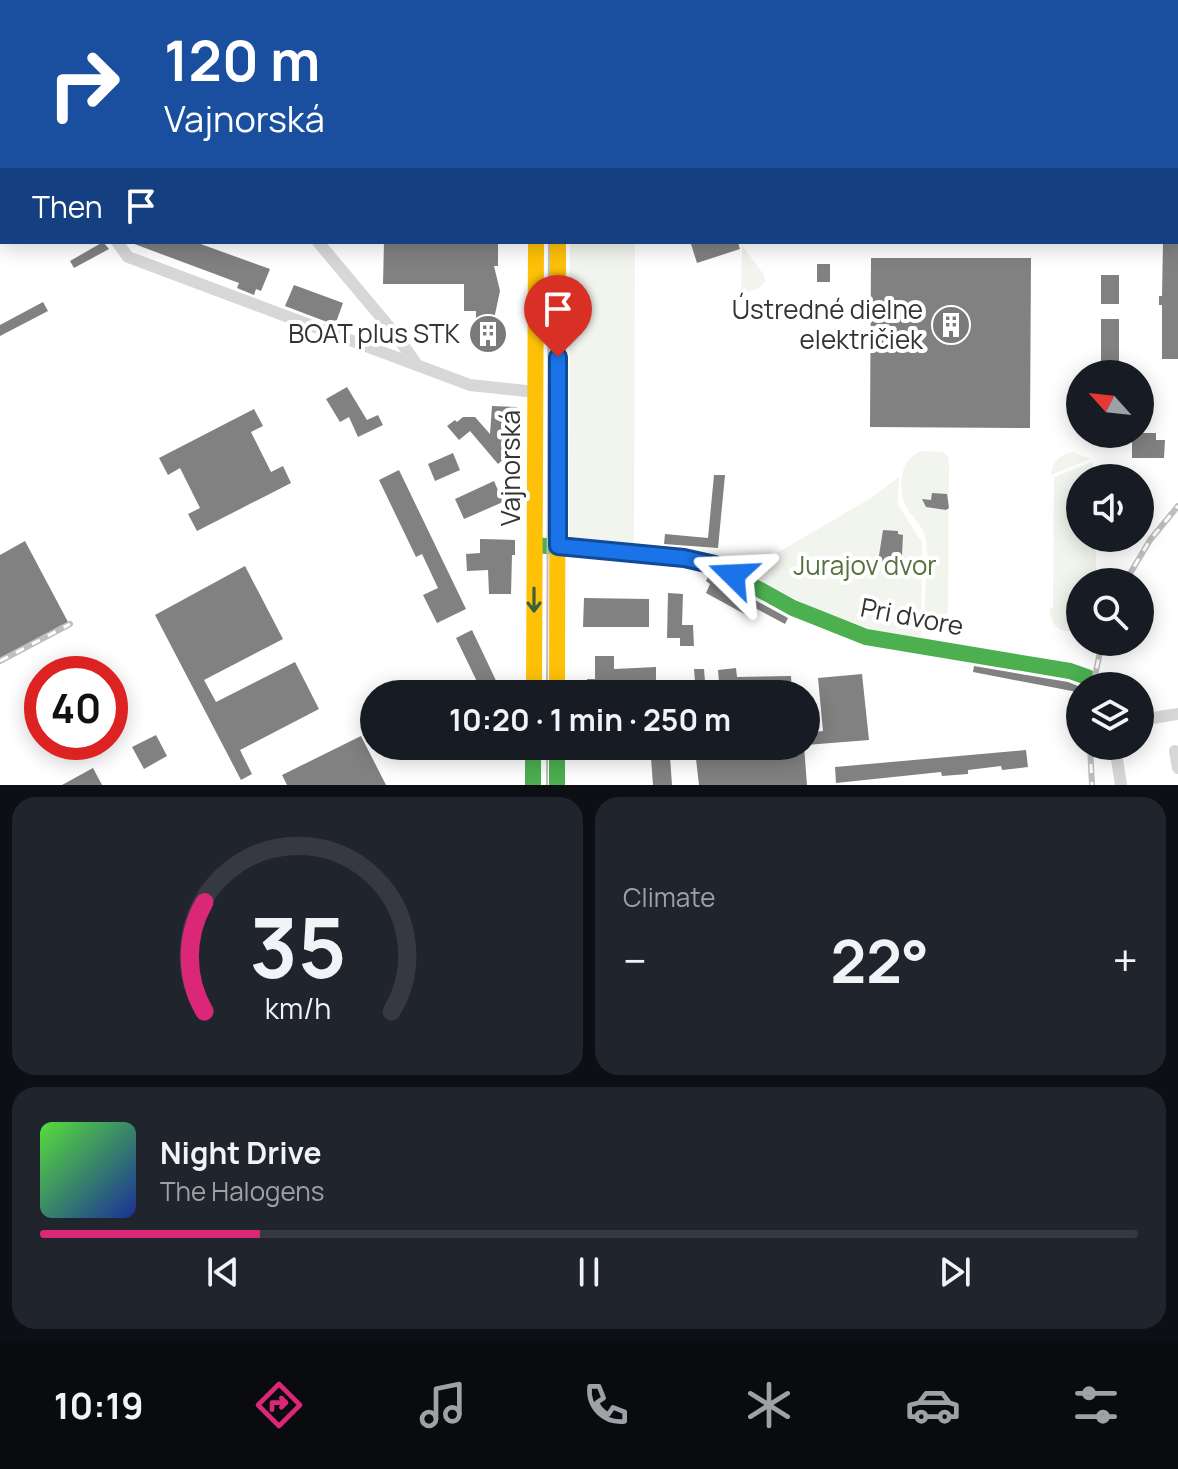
<!DOCTYPE html>
<meta charset="utf-8">
<style>
:root{--surface:#171b24;--page:#20242c;--text:#f1f3f6;--muted:#9ea1a6;--line:#363941;--accent:#db2777}
body{margin:0;font-family:Manrope,sans-serif;background:var(--page);color:var(--text);height:100vh;display:flex;flex-direction:column;font-size:30px;white-space:nowrap}
*{box-sizing:border-box;margin:0}
p{font-size:26px;color:var(--muted)}
.icon{flex:none;width:44px;height:44px;fill:none;stroke:currentColor;stroke-width:2;stroke-linecap:round;stroke-linejoin:round}
.map{position:relative;height:785px;overflow:hidden}
.panel{display:flex;flex-direction:column;gap:12px;padding:12px;background:#0d0f14;flex:1}
.panel>*{flex:none}
.top-card{position:absolute;left:0px;top:0px;width:1178px;height:244px;box-shadow:0 4px 20px #0003;background:#1a4fa0;color:#fff;overflow:hidden}
.needle{width:52px;rotate:297deg}
.tools{position:absolute;left:1066px;top:360px;display:grid;gap:16px}
.tools a{display:grid;place-items:center;width:88px;height:88px;border-radius:50%;background:var(--surface);box-shadow:0 4px 20px #0003;font-size:40px}
.speed{position:absolute;left:24px;top:656px;display:flex;gap:16px;font-size:40px;font-weight:700;text-align:center}
.speed>*{display:grid;place-content:center;width:104px;height:104px;border-radius:50%;background:var(--surface);box-shadow:0 4px 20px #0003;line-height:1}
.speed .limit{border:12px solid #d22;background:#fff;color:#111}
.pin{position:absolute;display:grid;place-items:center;width:68px;height:68px;color:#fff;margin:-82px -34px;border-radius:50% 50% 50% 0;rotate:-45deg;box-shadow:0 0 8px #0007}
.pin .icon{rotate:45deg}
.me{position:absolute;width:88px;margin:-44px;rotate:291deg;stroke-linejoin:round;filter:drop-shadow(0 0 6px #0008)}
.turn{display:flex;align-items:center;gap:28px;height:168px;padding:0 32px;font-size:36px}
.turn .icon{width:104px;height:104px;stroke-width:2.5}
.turn b{display:block;font-size:56px;line-height:68px}
.then{display:flex;align-items:center;height:76px;padding:0 32px;background:#0003;gap:16px;font-size:30px}
.big{font-size:60px;font-weight:700;line-height:1.1}
.panel .tile{flex:1;display:flex;flex-direction:column;justify-content:center;gap:12px;min-width:0;padding:0 28px;border-radius:24px;background:var(--page)}
.panel .dial{align-items:center;gap:0}
.dial svg{height:208px;overflow:visible;fill:none;stroke:var(--line);stroke-width:7;stroke-linecap:round;text-anchor:middle}
.dial text{fill:var(--text);stroke:none}
.song{display:flex;align-items:center;gap:24px}
.cover{width:96px;height:96px;border-radius:12px;background:linear-gradient(135deg,hsl(110 70% 55%),hsl(230 70% 35%))}
.played{height:8px;border-radius:4px;background:linear-gradient(90deg,var(--accent) 20%,var(--line) 20%)}
.keys{display:flex;justify-content:space-around;direction:ltr}
.heat{display:flex;justify-content:space-between;align-items:center;font-size:44px;direction:ltr}
.panel .tiles{flex:1;display:grid;gap:12px;grid-template-columns:1fr 1fr}
.tile:last-child{grid-column:span 2}
.trip{position:absolute;left:360px;top:680px;width:460px;height:80px;border-radius:40px;background:var(--surface);box-shadow:0 4px 20px #0003;font-weight:700;line-height:80px;text-align:center}
.dock{display:flex;height:128px;justify-content:space-around;align-items:center;background:#090b0e;color:var(--muted)}
.dock .icon{width:56px;height:56px}
.dock .selected{color:var(--accent)}
.dock b{font-size:36px;color:var(--text)}
.map>svg:first-child{display:block}
</style>
<div class="map">
<svg width="1178" height="785" viewBox="0 0 1178 785">
<rect width="100%" height="100%" fill="#fff"/>
<g fill="#f1f5ed">
<path d="M570 242H635L634 547 569 542Z"/>
<path d="M742 245 764 275 765 282 758 289 741 293Z"/>
<path d="M922 451 943 452 949 458 948 610C945 618 940 622 932 620L925 612C923 588 931 560 925 536 922 524 910 516 905 504 897 485 901 458 922 451Z"/>
<path d="M1073 452 1090 459 1051 475C1052 462 1060 454 1073 452Z"/>
<path d="M1092 462 1096 478H1080V538H1096V582H1080V626C1064 638 1050 627 1050 608H1053L1054 477Z"/>
<path d="M899 477 898 504 922 543 921 637 883 633 815 609 751 576 753 567 871 498Z"/>
</g>
<g fill="#818181">
<path d="M103 242 109 249 74 268 70 261Z"/>
<path d="M129 242H195L270 269 261 291 256 289 254 295 237 288 239 283Z"/>
<path d="M384 242H498V266H494L500 291 494 319H500V350L476 348V311H464V284H383Z"/>
<path d="M698 242H738L740 249 697 263 691 244Z"/>
<path d="M1163 242H1178V359H1162V305H1159V296H1162Z"/>
<path d="M871 258H1031L1030 428 870 427Z"/>
<rect x="817" y="264" width="13" height="18"/>
<rect x="1101" y="275" width="18" height="29"/>
<path d="M294 285 343 303 335 325 285 306Z"/>
<path d="M43 302 48 311 0 336V325Z"/>
<rect x="1101" y="319" width="18" height="55"/>
<path d="M347 387 367 420 378 415 383 425 358 437 349 417 340 422 326 399Z"/>
<path d="M492 406 517 407 516 423 505 422V458L498 464 470 431 459 440 447 426 455 420 457 422 463 417H475L490 434Z"/>
<path d="M254 409 263 426 251 432 271 472 283 466 291 483 197 531 188 514 200 508 180 468 168 475 159 458Z"/>
<path d="M1140 433H1156V440H1165L1164 458H1132V434Z"/>
<path d="M453 453 460 470 435 481 428 464Z"/>
<path d="M399 470 466 609 437 623 423 595 438 588 422 554 416 557 379 480Z"/>
<path d="M714 475H725L718 548 664 544 665 534 708 538Z"/>
<path d="M494 481 503 502 464 519 455 499Z"/>
<path d="M932 493 947 494 949 508 946 510 926 507 922 499 931 500Z"/>
<path d="M883 530 898 531V534L903 535 902 555 897 554 896 563 878 562Z"/>
<path d="M480 539 515 540V555H512L511 594H489L488 570 467 571 466 554 480 553Z"/>
<path d="M25 541 68 622 0 659V555Z"/>
<path d="M245 566 283 639 204 680 216 702 295 662 319 709 240 750 252 774 241 780 155 615Z"/>
<path d="M709 575 788 618 785 624 753 607 748 616 706 593 710 584 706 581Z"/>
<path d="M668 593 683 594 682 625H693L694 646H680V638H667Z"/>
<path d="M584 598 649 599V627H583Z"/>
<path d="M472 630 500 689 490 694H483L456 638Z"/>
<path d="M595 656H614V669L656 667V687L603 685V694H587V679H595Z"/>
<path d="M974 666 1068 682 1078 686 1077 692 973 672Z"/>
<path d="M736 668 737 677 791 676 792 694H720L718 670Z"/>
<path d="M694 669H704L706 694H696Z"/>
<path d="M862 674 869 740 806 745V733L823 731 818 678Z"/>
<path d="M156 735 167 756 144 769 132 747Z"/>
<path d="M361 736 386 785H287L282 775Z"/>
<path d="M724 746H742L743 755 761 754 759 746H804L807 785H699L696 759 725 757Z"/>
<path d="M1026 750 1028 767 1002 770 1001 766 968 770V774L942 776 941 772 836 783 835 767Z"/>
<path d="M670 757 672 785H653L651 758Z"/>
<path d="M93 768 102 785H62Z"/>
</g>
<g fill="none" stroke-linecap="round" stroke-linejoin="round">
<g stroke="#d7d7d7" stroke-width="12">
<path d="M117 242 128 257 470 385 536 392"/>
<path d="M318 242 396 335 417 365"/>
<path d="M1140 720 1178 714"/>
<path d="M1115 746 1121 785"/>
<path d="M1175 751 1178 768"/>
</g>
<g stroke="#4caf50" stroke-width="16">
<path d="M537 0V2"/>
<path d="M535 545 684 558 715 565 793 608 866 637 1070 671 1087 677 1098 686"/>
<path d="M533 746V785"/>
<path d="M557 746V785"/>
</g>
<g stroke="#ffc107" stroke-width="16">
<path d="M561 0V2"/>
<path d="M534 694 536 242"/>
<path d="M557 694 558 242"/>
</g>
<g stroke="#bebebe" stroke-width="2">
<path d="M551 0V2"/>
<path d="M547 694 549 242"/>
<path d="M547 785V746"/>
</g>
<defs>
<g id="rail">
<path d="M1125 582 1150 540 1178 506"/>
<path d="M0 661 70 624"/>
<path d="M1093 686 1102 642"/>
<path d="M1090 746 1092 785"/>
</g>
</defs>
<use href="#rail" stroke="#bebebe" stroke-width="6"/>
<use href="#rail" stroke="#fff" stroke-width="3" stroke-dasharray="9" stroke-linecap="butt"/>
</g>
<defs><path id="oneway-shaft" d="M-6 0H5M1.5-3L5.5 0L1.5 3" fill="none" stroke-width="1.6" stroke-linecap="round" stroke-linejoin="round" transform="scale(2)"/></defs>
<use stroke="#3c5e3d" href="#oneway-shaft" transform="translate(534 600) rotate(90)"/>
<g fill="none" stroke-linecap="round" stroke-linejoin="round">
<defs>
<path id="route" d="M558 357V546L684 558 715 565 733 575"/>
</defs>
<use href="#route" stroke="#114b97" stroke-width="20"/>
<use href="#route" stroke="#1a73e8" stroke-width="14"/>
</g>
<defs>
<symbol id="building-disc" viewBox="-11 -11 22 22"><circle r="9.5" fill="#7a7a7a" stroke="#fff"/><path d="M-4-6H4V6H1V3H-1V6H-4ZM-2.5-4.3h1.7v1.8h-1.7ZM.8-4.3h1.7v1.8H.8ZM-2.5-1h1.7V.8h-1.7ZM.8-1h1.7V.8H.8Z" fill="#fff"/></symbol>
</defs>
<g fill-rule="evenodd">
<use href="#building-disc" x="929" y="303" width="44" height="44"/>
<use href="#building-disc" x="466" y="312" width="44" height="44"/>
</g>
<g text-anchor="middle" stroke-width="8" stroke-linejoin="round" paint-order="stroke">
<g font-size="26" fill="#333" stroke="#fff" text-anchor="end">
<text x="923" y="319">Ústredné dielne<tspan x="923" dy="30">električiek</tspan></text>
<text x="460" y="343">BOAT plus STK</text>
</g>
<g font-size="26" fill="#333" stroke="#fff">
<text transform="translate(511 468) rotate(-90)" y="9">Vajnorská</text>
<text transform="translate(912 617) rotate(11)" y="9">Pri dvore</text>
</g>
<g font-size="26" fill="#56703f" stroke="#fff">
<text x="865" y="575">Jurajov dvor</text>
</g>
</g>
</svg>
<div class="tools">
<a><svg class="needle" viewBox="-14 -14 28 28"><path d="M0-13l5 13h-10z" fill="#e53935"/><path d="M0 13l5-13h-10z" fill="#9ea1a6"/></svg></a>
<a><svg class="icon" aria-label="sound" viewBox="0 0 24 24"><path d="M4 9h4l5-4v14l-5-4H4zM17 9q2 3 0 6"/></svg></a>
<a><svg class="icon" aria-label="search" viewBox="0 0 24 24"><circle cx="10" cy="10" r="6"/><path d="M15 15l6 6"/></svg></a>
<a><svg class="icon" aria-label="layers" viewBox="0 0 24 24"><path d="M12 4l9 5-9 5-9-5zM3 14l9 5 9-5"/></svg></a>
</div>
<div class="speed"><div class="limit">40</div></div>
<div class="pin" style="left:558px;top:357px;background:#d93025"><svg class="icon" aria-label="arrive" viewBox="0 0 24 24"><path d="M6 21V4h12l-3 4 3 4H6"/></svg></div>
<svg class="me" style="left:733px;top:575px" viewBox="-20 -20 40 40"><path d="M0-17L14 15 0 8-14 15z" fill="#1a73e8" stroke="#fff" stroke-width="4"/></svg>
<div class="trip">10:20 · 1 min · 250 m</div>
<div class="top-card">
<div class="turn"><svg class="icon" aria-label="right" viewBox="0 0 24 24"><path d="M7 20v-9h11M14 6l5 5-5 5"/></svg><div><b>120 m</b>Vajnorská</div></div>
<div class="then">Then<svg class="icon" aria-label="arrive" viewBox="0 0 24 24"><path d="M6 21V4h12l-3 4 3 4H6"/></svg></div>
</div>
</div>
<section class="panel">
<div class="tiles">
<div class="tile dial"><svg viewBox="0 0 100 80">
<path d="M14 69A42 42 0 1 1 86 69"/>
<path d="M14 69A42 42 0 0 1 14 27" stroke="#db2777"/>
<text x="50" y="56" font-size="32" font-weight="700">35</text>
<text x="50" y="72" font-size="11">km/h</text>
</svg></div>
<div class="tile"><p>Climate</p>
<div class="heat"><a>−</a><b class="big">22°</b><a>+</a></div>
</div>
<div class="tile">
<div class="song"><i class="cover"></i><div><b>Night Drive</b><p>The Halogens</p></div></div>
<div class="played"></div>
<div class="keys"><svg class="icon" aria-label="previous" viewBox="0 0 24 24"><path d="M18 5L8 12l10 7zM5 5v14"/></svg><svg class="icon" aria-label="pause" viewBox="0 0 24 24"><path d="M8 5v14M16 5v14"/></svg><svg class="icon" aria-label="next" viewBox="0 0 24 24"><path d="M6 5l10 7-10 7zM19 5v14"/></svg></div>
</div>
</div>
</section>
<nav class="dock">
<b>10:19</b>
<svg class="icon selected" aria-label="directions" viewBox="0 0 24 24"><path d="M12 3l9 9-9 9-9-9zM9 14v-3h6M13 9l2 2-2 2"/></svg>
<svg class="icon" aria-label="music" viewBox="0 0 24 24"><path d="M9 18V5l10-2v13"/><circle cx="6" cy="18" r="3"/><circle cx="16" cy="16" r="3"/></svg>
<svg class="icon" aria-label="phone" viewBox="0 0 24 24"><path d="M5 4h4l2 5-3 2q2 4 5 5l2-3 5 2v4C11 20 4 13 5 4z"/></svg>
<svg class="icon" aria-label="climate" viewBox="0 0 24 24"><path d="M12 3v18M4 7l16 10M4 17L20 7"/></svg>
<svg class="icon" aria-label="car" viewBox="0 0 24 24"><path d="M5 17H2v-5l4-1 3-4h7l3 4 3 1v5h-3M9 17h6M6 11h13"/><circle cx="7" cy="17" r="2"/><circle cx="17" cy="17" r="2"/></svg>
<svg class="icon" aria-label="filters" viewBox="0 0 24 24"><path d="M4 7h16M4 17h16"/><circle cx="9" cy="7" r="2"/><circle cx="15" cy="17" r="2"/></svg>
</nav>
